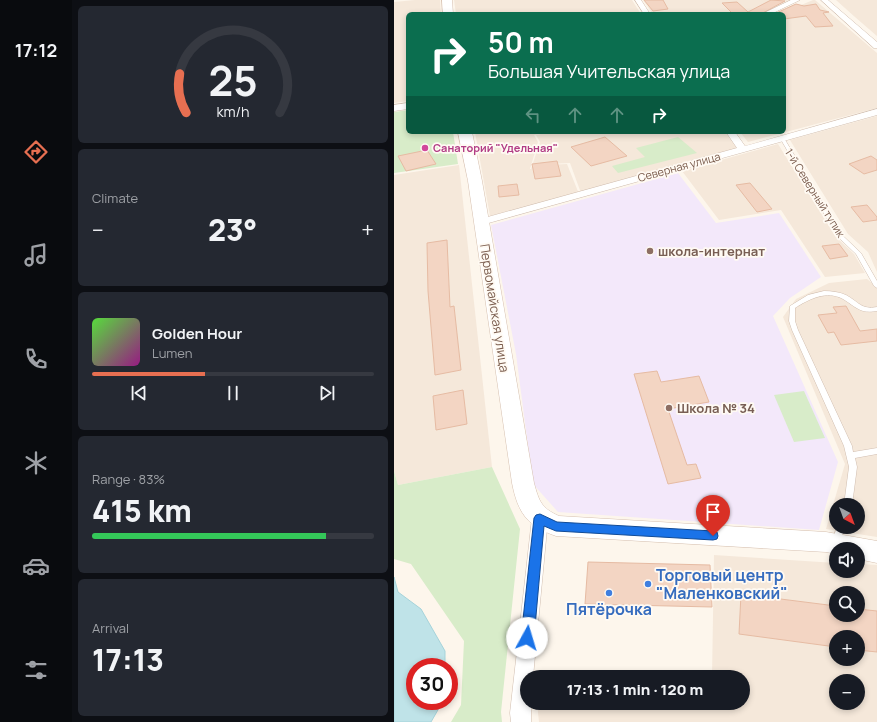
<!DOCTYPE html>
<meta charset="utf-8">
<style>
:root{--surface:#171b24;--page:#242831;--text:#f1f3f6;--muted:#9ea1a6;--line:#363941;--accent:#e76f51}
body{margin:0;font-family:Manrope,sans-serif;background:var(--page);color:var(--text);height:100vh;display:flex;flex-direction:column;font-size:15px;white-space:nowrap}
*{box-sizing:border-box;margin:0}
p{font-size:13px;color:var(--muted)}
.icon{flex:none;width:22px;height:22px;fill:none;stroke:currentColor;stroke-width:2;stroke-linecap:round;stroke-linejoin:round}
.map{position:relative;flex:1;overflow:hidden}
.details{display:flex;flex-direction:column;gap:6px;padding:6px;background:#0d0f14;width:322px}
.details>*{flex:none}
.top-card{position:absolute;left:12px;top:12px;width:380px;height:122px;border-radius:6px;box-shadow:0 2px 6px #0003;background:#0b6e4f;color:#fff;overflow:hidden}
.needle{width:26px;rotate:139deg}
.fabs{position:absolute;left:435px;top:498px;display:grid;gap:8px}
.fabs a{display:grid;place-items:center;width:36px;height:36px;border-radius:50%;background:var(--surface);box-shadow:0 2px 6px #0003;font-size:20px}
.speed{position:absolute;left:12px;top:658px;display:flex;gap:8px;font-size:20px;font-weight:700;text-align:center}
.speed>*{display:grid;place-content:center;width:52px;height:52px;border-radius:50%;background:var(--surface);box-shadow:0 2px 6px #0003;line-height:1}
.speed .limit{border:6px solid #d22;background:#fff;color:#111}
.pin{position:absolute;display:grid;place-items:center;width:34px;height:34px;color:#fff;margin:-41px -17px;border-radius:50% 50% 50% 0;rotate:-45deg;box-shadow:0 0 4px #0007}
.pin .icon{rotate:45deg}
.me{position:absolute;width:44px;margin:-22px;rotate:6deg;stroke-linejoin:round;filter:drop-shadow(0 0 3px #0008)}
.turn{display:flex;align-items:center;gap:14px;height:84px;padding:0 16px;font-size:18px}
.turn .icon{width:52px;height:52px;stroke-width:2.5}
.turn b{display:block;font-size:28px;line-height:34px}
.lanes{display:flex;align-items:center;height:38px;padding:0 16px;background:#0003;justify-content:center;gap:20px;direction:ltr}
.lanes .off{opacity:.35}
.big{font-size:30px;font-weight:800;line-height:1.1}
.details .card{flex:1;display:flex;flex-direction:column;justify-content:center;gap:6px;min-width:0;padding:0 14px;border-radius:6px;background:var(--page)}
.details .dial{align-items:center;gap:0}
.dial svg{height:104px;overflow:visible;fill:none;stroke:var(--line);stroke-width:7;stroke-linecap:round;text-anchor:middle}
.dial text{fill:var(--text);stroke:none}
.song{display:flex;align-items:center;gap:12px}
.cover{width:48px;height:48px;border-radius:6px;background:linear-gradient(135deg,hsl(110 70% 55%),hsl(310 70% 35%))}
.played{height:4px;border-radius:2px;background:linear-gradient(90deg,var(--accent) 40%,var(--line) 40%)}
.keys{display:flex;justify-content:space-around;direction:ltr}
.heat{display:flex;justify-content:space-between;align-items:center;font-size:22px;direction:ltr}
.charge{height:6px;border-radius:3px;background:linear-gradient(90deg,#34c759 83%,var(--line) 0)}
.trip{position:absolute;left:126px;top:670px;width:230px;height:40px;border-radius:20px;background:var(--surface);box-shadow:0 2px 6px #0003;font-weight:800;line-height:40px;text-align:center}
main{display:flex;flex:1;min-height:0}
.dock{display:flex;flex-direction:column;width:72px;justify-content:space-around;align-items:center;background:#090b0e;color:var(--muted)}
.dock .icon{width:28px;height:28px}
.dock .active{color:var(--accent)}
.dock b{font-size:18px;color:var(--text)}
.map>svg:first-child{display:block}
</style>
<main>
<nav class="dock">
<b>17:12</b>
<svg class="icon active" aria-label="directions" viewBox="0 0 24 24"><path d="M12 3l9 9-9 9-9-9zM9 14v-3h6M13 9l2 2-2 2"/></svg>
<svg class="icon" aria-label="music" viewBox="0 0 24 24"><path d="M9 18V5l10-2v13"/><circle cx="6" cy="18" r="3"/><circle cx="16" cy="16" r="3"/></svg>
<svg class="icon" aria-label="phone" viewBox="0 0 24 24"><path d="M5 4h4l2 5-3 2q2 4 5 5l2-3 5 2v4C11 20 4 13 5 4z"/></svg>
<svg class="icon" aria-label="climate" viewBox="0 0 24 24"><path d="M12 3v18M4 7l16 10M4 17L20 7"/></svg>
<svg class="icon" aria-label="car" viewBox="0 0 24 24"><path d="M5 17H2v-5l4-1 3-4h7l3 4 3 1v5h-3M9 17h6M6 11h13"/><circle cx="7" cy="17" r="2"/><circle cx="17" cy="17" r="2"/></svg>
<svg class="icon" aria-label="filters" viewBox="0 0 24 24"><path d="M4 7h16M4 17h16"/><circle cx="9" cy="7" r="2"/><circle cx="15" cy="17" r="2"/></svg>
</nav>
<section class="details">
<div class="card dial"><svg viewBox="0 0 100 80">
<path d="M14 69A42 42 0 1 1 86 69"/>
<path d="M14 69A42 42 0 0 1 9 39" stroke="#e76f51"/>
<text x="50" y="56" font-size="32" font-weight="700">25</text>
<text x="50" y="72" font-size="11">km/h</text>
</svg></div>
<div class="card"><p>Climate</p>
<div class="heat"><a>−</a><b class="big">23°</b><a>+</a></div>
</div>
<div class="card">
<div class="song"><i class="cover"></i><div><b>Golden Hour</b><p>Lumen</p></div></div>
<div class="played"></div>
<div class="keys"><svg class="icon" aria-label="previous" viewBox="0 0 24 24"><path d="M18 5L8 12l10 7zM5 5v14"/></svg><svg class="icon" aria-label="pause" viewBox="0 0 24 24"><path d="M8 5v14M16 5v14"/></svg><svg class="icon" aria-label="next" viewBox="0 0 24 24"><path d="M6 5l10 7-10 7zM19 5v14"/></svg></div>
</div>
<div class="card"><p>Range · 83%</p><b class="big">415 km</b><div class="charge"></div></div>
<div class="card"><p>Arrival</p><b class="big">17:13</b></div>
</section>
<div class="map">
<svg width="483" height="722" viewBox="0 0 483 722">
<rect width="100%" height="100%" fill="#fdf6ec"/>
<g fill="#f5e8da" fill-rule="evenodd">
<path d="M21 0H46L47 14H14V101L0 103V2Z"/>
<path d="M60 0H238L247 14H62Z"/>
<path d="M249 0H395L363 14H259Z"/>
<path d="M419 0H421L483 53V108L354 142 346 132H390V14H386Z"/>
<path d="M442 0H483V36L461 17Z"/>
<path d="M483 116V272L474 252 454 234 396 140Z"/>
<path d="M81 132H154L140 135 144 142 136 169 152 168 153 165 173 164 185 194 96 216Z"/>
<path d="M158 132H336L347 149 187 193 176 163 152 164V167L137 169 146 142 142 135Z"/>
<path d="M384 144 441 236 460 254 471 273 431 277 387 210 325 220 288 171Z"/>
<path d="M65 165 98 467 4 485 0 471V175Z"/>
<path d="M473 279 483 287V537L432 529 451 464 389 317 402 299 435 283ZM442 505H464V527H442Z"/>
<path d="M320 555 442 563V571H464V564L483 565V722H145L143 703H349V677H318ZM442 593H464V615H442ZM442 637H464V659H442ZM442 681H464V703H442Z"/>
</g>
<path fill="#f3e8fa" d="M284 173 322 223 385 213 427 277 396 298 379 316 444 462 425 530 164 512 139 484 122 354 97 225Z"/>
<g fill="#d8ecc9">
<path d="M14 110V132H59L64 164 0 173V112Z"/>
<path d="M284 137 303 153 224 173 218 166 251 157 242 148Z"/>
<path d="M410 391 431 438 400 442 380 395Z"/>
<path d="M98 467 126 529 107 712 108 722H57L67 705 70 641 17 564 0 559V471L4 485Z"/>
</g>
<path fill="#bfe3e8" stroke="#a5d3da" d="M0 577 4 592 27 609 51 651V667H21V701H49L37 722H0Z"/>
<g fill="#f3d5c3" stroke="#e6bba3">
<path d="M250 0H269L274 9 259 11Z"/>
<path d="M377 0 391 1 367 14H339L328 3 343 2 354 12Z"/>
<path d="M402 4 410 6 422 4 426 10 435 12 429 13 439 26 421 27 412 16 390 19V14H380Z"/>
<path d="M211 137 233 156 197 166 177 147Z"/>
<path d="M33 150 42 164 12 171 4 156Z"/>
<path d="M477 156 483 160V170L470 174 455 164Z"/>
<path d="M163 161 167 176 141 179 138 164Z"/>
<path d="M356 183 378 209 363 212 342 185Z"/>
<path d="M123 184 125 195 105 197 104 186Z"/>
<path d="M473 205 483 217V220L469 222 457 207Z"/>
<path d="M53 240 56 307 60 306 67 370 41 375 34 291 33 243Z"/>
<path d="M445 244 454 256 436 259 428 246Z"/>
<path d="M452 306 466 331 483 329V341L447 345 440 332 434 333 424 315 443 313 439 307Z"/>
<path d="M263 371 267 382 305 376 315 402 274 409 293 465 302 464 307 478 274 484 240 374Z"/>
<path d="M69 390 73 424 42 430 39 396Z"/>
<path d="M194 562 316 565 318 607 191 604Z"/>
<path d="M347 594 442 606V615H464V609L483 611V652L464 650V637H442V647L345 634Z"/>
</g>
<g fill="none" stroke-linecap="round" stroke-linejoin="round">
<defs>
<g id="lane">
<path d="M386 137 390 138 448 235 467 253 483 281V288L480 286 462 254 443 236 386 138Z"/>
<path d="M430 291C438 291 445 292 452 295 465 302 467 310 483 307V311C466 314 462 307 449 299 433 290 415 299 401 308V321L404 330 458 446 459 452 483 448V454L461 458 463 467 458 505H450L455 467 450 446 398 330 395 321 396 306 414 295Z"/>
<path d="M443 527H451L445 545 442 546 439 545 438 542Z"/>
</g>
<g id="street">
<path d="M241 0H247L256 14H250Z"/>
<path d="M397 0H406L377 14H368Z"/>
<path d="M427 0H434L483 42V48H480Z"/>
<path d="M14 103V109L0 111V105Z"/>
<path d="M483 109V115L91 224H83L82 222 83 220 343 148 332 132H341L351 146Z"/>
<path d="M146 511 152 513 154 518 139 677H133V703H137V722H117L116 713 138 518 140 513Z"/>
</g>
<g id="secondary">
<path d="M48 0H58L59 14H49Z"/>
<path d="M64 132H78L88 181 140 483C145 501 147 508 165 516L432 532 483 541V563L464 559V549H442V554L432 552 162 536C133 526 124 513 118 483L74 181Z"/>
</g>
</defs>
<use href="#lane" stroke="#d1beb0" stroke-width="1"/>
<use href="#street" stroke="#d1beb0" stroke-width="1"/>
<use href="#secondary" stroke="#d6c0b0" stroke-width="1"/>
<use href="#lane" fill="#fff" fill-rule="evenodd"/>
<use href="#street" fill="#fff" fill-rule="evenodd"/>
<use href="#secondary" fill="#fff" fill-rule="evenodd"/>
</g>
<path fill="#1a73e8" stroke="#114b97" d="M146 514 163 522 319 531 323 532 324 536 323 539 319 540 162 531 150 526 140 638 138 642 133 644 129 642 127 638 140 518 142 515Z"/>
<circle fill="#d1479c" stroke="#fffaf3" stroke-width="1.5" cx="31" cy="148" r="4"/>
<g fill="#8d6e63" stroke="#fffaf3" stroke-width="1.5">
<circle cx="256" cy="251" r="4"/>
<circle cx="275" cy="408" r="4"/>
</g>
<g fill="#3f7fe0" stroke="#fffaf3" stroke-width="1.5">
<circle cx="254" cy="584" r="4"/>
<circle cx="215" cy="593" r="4"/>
</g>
<g text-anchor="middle" stroke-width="3.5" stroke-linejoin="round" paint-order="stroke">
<g font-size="11" font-weight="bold" fill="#b23c85" stroke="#fffaf3" text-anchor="start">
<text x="39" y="152">Санаторий "Удельная"</text>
</g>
<g font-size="11" fill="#7a5c4d" stroke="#fffaf3">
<text transform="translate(285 167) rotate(-15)" y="4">Северная улица</text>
<text transform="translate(421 193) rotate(58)" y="4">1-й Северный тупик</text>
</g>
<g font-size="13" font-weight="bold" fill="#785e54" stroke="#fffaf3" text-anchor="start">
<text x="264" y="256">школа-интернат</text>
<text x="283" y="413">Школа № 34</text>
</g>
<g font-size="13" fill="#7a5c4d" stroke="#fffaf3">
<text transform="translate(101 308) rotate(81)" y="5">Первомайская улица</text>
</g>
<g font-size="16" font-weight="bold" fill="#366cbe" stroke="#fffaf3" text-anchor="start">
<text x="262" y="581">Торговый центр<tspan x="262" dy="18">"Маленковский"</tspan></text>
<text x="215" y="615" text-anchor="middle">Пятёрочка</text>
</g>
</g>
</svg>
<div class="fabs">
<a><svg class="needle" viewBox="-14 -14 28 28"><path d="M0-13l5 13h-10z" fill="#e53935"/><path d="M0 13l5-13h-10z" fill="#9ea1a6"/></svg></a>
<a><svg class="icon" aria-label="sound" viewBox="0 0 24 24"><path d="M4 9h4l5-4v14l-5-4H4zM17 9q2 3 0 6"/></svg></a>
<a><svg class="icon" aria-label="search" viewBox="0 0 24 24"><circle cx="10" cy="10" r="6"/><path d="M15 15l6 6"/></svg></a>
<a>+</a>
<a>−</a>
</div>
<div class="speed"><div class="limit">30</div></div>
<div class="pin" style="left:319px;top:536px;background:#d93025"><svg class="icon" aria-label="arrive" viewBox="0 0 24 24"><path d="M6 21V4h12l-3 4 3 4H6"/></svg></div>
<svg class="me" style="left:133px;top:638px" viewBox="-20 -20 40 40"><circle r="19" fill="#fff"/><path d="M0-13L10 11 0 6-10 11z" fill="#1a73e8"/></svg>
<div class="trip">17:13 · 1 min · 120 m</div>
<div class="top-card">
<div class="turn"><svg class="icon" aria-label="right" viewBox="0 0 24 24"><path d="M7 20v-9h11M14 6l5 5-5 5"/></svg><div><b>50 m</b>Большая Учительская улица</div></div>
<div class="lanes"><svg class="icon off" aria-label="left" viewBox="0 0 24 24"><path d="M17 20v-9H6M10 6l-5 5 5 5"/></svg><svg class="icon off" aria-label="ahead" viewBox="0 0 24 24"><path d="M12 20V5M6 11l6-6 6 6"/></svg><svg class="icon off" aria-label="ahead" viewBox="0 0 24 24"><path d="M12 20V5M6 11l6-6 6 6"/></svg><svg class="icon" aria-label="right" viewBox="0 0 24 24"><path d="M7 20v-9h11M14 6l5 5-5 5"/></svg></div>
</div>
</div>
</main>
